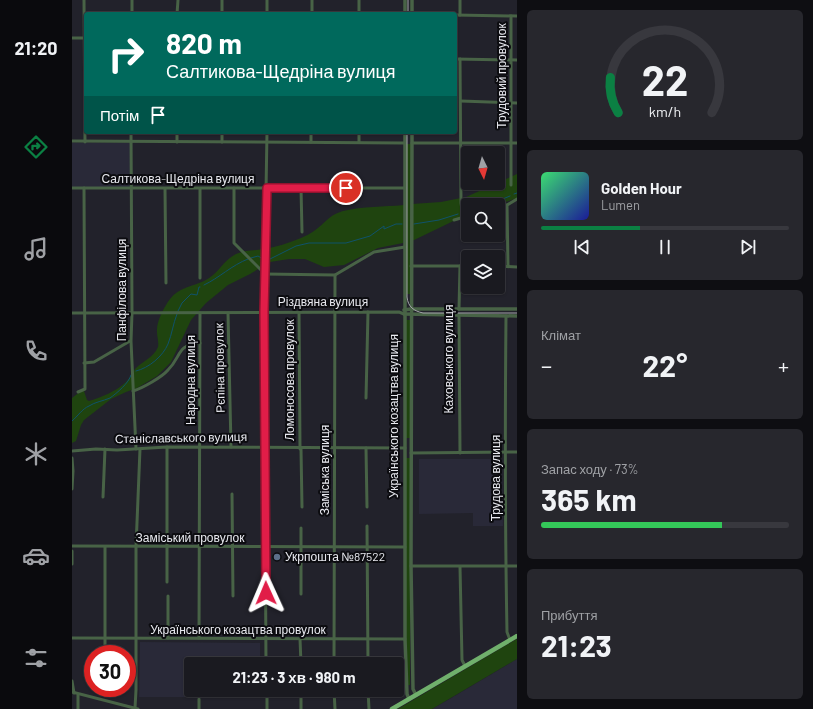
<!DOCTYPE html>
<html lang="uk">
<meta charset="utf-8">
<style>
:root{--surface:#1a1a20;--page:#27272d;--text:#f1f3f6;--muted:#9fa1a5;--line:#38383e;--accent:#0b8043}
body{margin:0;font-family:Barlow,sans-serif;background:var(--page);color:var(--text);height:100vh;display:flex;flex-direction:column;font-size:15px;white-space:nowrap}
*{box-sizing:border-box;margin:0}
p{font-size:13px;color:var(--muted)}
.icon{flex:none;width:22px;height:22px;fill:none;stroke:currentColor;stroke-width:2;stroke-linecap:round;stroke-linejoin:round}
.map{position:relative;flex:1;overflow:hidden}
.panel{display:flex;flex-direction:column;gap:10px;padding:10px;background:#0e0e12;width:296px}
.panel>*{flex:none}
.top-card{position:absolute;left:12px;top:12px;width:373px;height:122px;border-radius:4px;box-shadow:0 1px 3px #0004,0 0 0 1px var(--line);background:#00695c;color:#fff;overflow:hidden}
.needle{width:26px;rotate:175deg}
.buttons{position:absolute;left:389px;top:146px;display:grid;gap:8px}
.buttons a{display:grid;place-items:center;width:44px;height:44px;border-radius:4px;background:var(--surface);box-shadow:0 1px 3px #0004,0 0 0 1px var(--line);font-size:20px}
.speed{position:absolute;left:12px;top:645px;display:flex;gap:8px;font-size:20px;font-weight:700;text-align:center}
.speed>*{display:grid;place-content:center;width:52px;height:52px;border-radius:50%;background:var(--surface);box-shadow:0 1px 3px #0004,0 0 0 1px var(--line);line-height:1}
.speed .limit{border:6px solid #d22;background:#fff;color:#111}
.pin{position:absolute;display:grid;place-items:center;width:34px;height:34px;color:#fff;margin:-17px;border:2px solid #fff;border-radius:50%;box-shadow:0 1px 4px #0007}
.me{position:absolute;width:44px;margin:-22px;rotate:359deg;stroke-linejoin:round;filter:drop-shadow(0 0 3px #0008)}
.turn{display:flex;align-items:center;gap:14px;height:84px;padding:0 16px;font-size:18px}
.turn .icon{width:52px;height:52px;stroke-width:2.5}
.turn b{display:block;font-size:28px;line-height:34px}
.then{display:flex;align-items:center;height:38px;padding:0 16px;background:#0003;gap:8px;font-size:15px}
.big{font-size:30px;font-weight:700;line-height:1.1}
.panel .tile{flex:1;display:flex;flex-direction:column;justify-content:center;gap:6px;min-width:0;padding:0 14px;border-radius:6px;background:var(--page)}
.panel .dial{align-items:center;gap:0}
.dial svg{height:104px;overflow:visible;fill:none;stroke:var(--line);stroke-width:7;stroke-linecap:round;text-anchor:middle}
.dial text{fill:var(--text);stroke:none}
.song{display:flex;align-items:center;gap:12px}
.cover{width:48px;height:48px;border-radius:6px;background:linear-gradient(135deg,hsl(140 70% 55%),hsl(240 70% 35%))}
.played{height:4px;border-radius:2px;background:linear-gradient(90deg,var(--accent) 40%,var(--line) 40%)}
.keys{display:flex;justify-content:space-around;direction:ltr}
.heat{display:flex;justify-content:space-between;align-items:center;font-size:22px;direction:ltr}
.charge{height:6px;border-radius:3px;background:linear-gradient(90deg,#34c759 73%,var(--line) 0)}
.trip{position:absolute;left:112px;top:657px;width:220px;height:40px;border-radius:4px;background:var(--surface);box-shadow:0 1px 3px #0004,0 0 0 1px var(--line);font-weight:700;line-height:40px;text-align:center}
main{display:flex;flex:1;min-height:0}
.dock{display:flex;flex-direction:column;width:72px;justify-content:space-around;align-items:center;background:#0a0a0d;color:var(--muted)}
.dock .icon{width:28px;height:28px}
.dock .current{color:var(--accent)}
.dock b{font-size:18px;color:var(--text)}
.map>svg:first-child{display:block}
</style>
<main>
<nav class="dock">
<b>21:20</b>
<svg class="icon current" aria-label="directions" viewBox="0 0 24 24"><path d="M12 3l9 9-9 9-9-9zM9 14v-3h6M13 9l2 2-2 2"/></svg>
<svg class="icon" aria-label="music" viewBox="0 0 24 24"><path d="M9 18V5l10-2v13"/><circle cx="6" cy="18" r="3"/><circle cx="16" cy="16" r="3"/></svg>
<svg class="icon" aria-label="phone" viewBox="0 0 24 24"><path d="M5 4h4l2 5-3 2q2 4 5 5l2-3 5 2v4C11 20 4 13 5 4z"/></svg>
<svg class="icon" aria-label="climate" viewBox="0 0 24 24"><path d="M12 3v18M4 7l16 10M4 17L20 7"/></svg>
<svg class="icon" aria-label="car" viewBox="0 0 24 24"><path d="M5 17H2v-5l4-1 3-4h7l3 4 3 1v5h-3M9 17h6M6 11h13"/><circle cx="7" cy="17" r="2"/><circle cx="17" cy="17" r="2"/></svg>
<svg class="icon" aria-label="filters" viewBox="0 0 24 24"><path d="M4 7h16M4 17h16"/><circle cx="9" cy="7" r="2"/><circle cx="15" cy="17" r="2"/></svg>
</nav>
<div class="map">
<svg width="445" height="709" viewBox="0 0 445 709">
<rect width="100%" height="100%" fill="#22222b"/>
<g fill="#292938">
<path d="M0 143H58V188L0 187Z"/>
<path d="M347 459H430L431 526H401V513L347 514Z"/>
<path d="M68 642 188 643V664H119V690H187V697H67Z"/>
<path d="M445 659V709H360L376 700Z"/>
</g>
<g fill="#1f440f">
<path d="M334 144H339L338 294H334Z"/>
<path d="M445 174V198L426 205H396V214L340 241V204L369 202 394 197Z"/>
<path d="M332 205 331 243 306 248 272 265 252 267 233 259H217L198 262 178 274 156 285 134 303 119 320 99 362 85 376 65 388 54 392 39 399 12 420 9 425 4 441 0 443V398L9 391H12L15 400 17 401C30 397 43 392 54 382 58 378 60 372 64 368 71 361 82 357 86 347 87 342 85 337 85 332 84 322 92 307 98 299 106 288 121 286 132 281 146 275 151 260 164 254 173 250 182 251 191 249 204 247 217 243 229 238 233 236 238 234 242 231 254 223 255 216 271 211 291 206 312 207 332 205Z"/>
<path d="M333 320H338V438H334Z"/>
<rect x="334" y="458" width="4" height="227"/>
<path d="M445 639V659L360 709H326Z"/>
</g>
<g fill="none" stroke-linecap="round" stroke-linejoin="round">
<g stroke="#0f526b" stroke-width="1">
<path d="M442 194 445 193"/>
<path d="M416 205 438 196"/>
<path d="M392 212 396 211"/>
<path d="M342 224 367 220 386 214"/>
<path d="M179 258 186 256 191 259"/>
<path d="M198 259 224 246 237 243H274L298 236 312 226V229L324 224H330"/>
<path d="M132 285C147 278 160 265 176 259"/>
<path d="M106 311 110 303 119 294 125 295 127 287H128"/>
<path d="M64 371C77 368 91 356 96 344 100 334 101 324 105 314"/>
<path d="M0 421C6 416 10 409 17 406 23 402 31 401 38 398 45 393 57 383 59 375"/>
</g>
<g stroke="#486346" stroke-width="3">
<path d="M12 0 13 142"/>
<path d="M195 0V14"/>
<path d="M287 0V14"/>
<path d="M60 14V0"/>
<path d="M105 14 106 0"/>
<path d="M150 14V0"/>
<path d="M240 14V0"/>
<path d="M383 15 445 16"/>
<path d="M388 15V0"/>
<path d="M439 16V185"/>
<path d="M0 38H14"/>
<path d="M383 59 445 60"/>
<path d="M388 59 389 203 391 217"/>
<path d="M389 101 445 103"/>
<path d="M59 132 60 313 59 341 64 449"/>
<path d="M287 132V142"/>
<path d="M0 141 333 143"/>
<path d="M105 142V132"/>
<path d="M150 142V132"/>
<path d="M239 142V132"/>
<path d="M340 143H445"/>
<path d="M0 188H333"/>
<path d="M162 188V243L193 274"/>
<path d="M229 188 230 232"/>
<path d="M93 189 94 283"/>
<path d="M128 189V278"/>
<path d="M435 205 436 266"/>
<path d="M426 207 435 205 445 199"/>
<path d="M382 220 396 216"/>
<path d="M339 266H396"/>
<path d="M426 266 445 267"/>
<path d="M193 274 263 275 302 252 333 247"/>
<path d="M387 309 388 266"/>
<path d="M227 312 228 449"/>
<path d="M0 313 327 312 332 314"/>
<path d="M156 313 159 447"/>
<path d="M387 315 388 453"/>
<path d="M434 316C433 421 433 527 435 632L438 640"/>
<path d="M12 363 22 362 58 341"/>
<path d="M61 391C71 388 90 377 96 370 110 356 104 345 128 343"/>
<path d="M6 392 13 389 12 188"/>
<path d="M294 398 296 312"/>
<path d="M95 447V582"/>
<path d="M294 448 295 507"/>
<path d="M229 449 230 507"/>
<path d="M0 451 24 449 45 450 95 447 333 448"/>
<path d="M339 453 445 452"/>
<path d="M0 458 1 471 0 489"/>
<path d="M160 494 161 596"/>
<path d="M31 497 33 449"/>
<path d="M295 526 296 664"/>
<path d="M229 528V594"/>
<path d="M0 546 333 547"/>
<path d="M0 551V564"/>
<path d="M339 566H445"/>
<path d="M388 567 390 660 393 666"/>
<path d="M96 596V638"/>
<path d="M0 638 333 639"/>
<path d="M127 638 128 313"/>
<path d="M228 639 229 664"/>
<path d="M33 654V547"/>
<path d="M194 664 192 312 195 132"/>
<path d="M262 664 263 275"/>
<path d="M0 681 2 693"/>
<path d="M195 690V709"/>
<path d="M229 690V709"/>
<path d="M262 690 263 709"/>
<path d="M296 690 297 709"/>
<path d="M0 692 66 709"/>
<path d="M63 708 64 690V547L68 449"/>
<path d="M6 709V695"/>
<path d="M127 709V699"/>
</g>
<g stroke="#486346" stroke-width="3.5">
<path d="M333 14V0"/>
<path d="M340 14V0"/>
<path d="M333 132V639L335 694 337 699"/>
<path d="M340 132 339 566 341 689 344 695"/>
<path d="M332 310 339 309H445"/>
<path d="M332 314 445 316"/>
</g>
<path stroke="#70b06c" stroke-width="4.5" d="M320 709 445 636"/>
<g stroke="#a6a6ad" stroke-width="1">
<path d="M336 14V0"/>
<path d="M335 132V297C336 307 342 311 351 313H445"/>
</g>
</g>
<g fill="none" stroke-linecap="round" stroke-linejoin="round">
<defs>
<path id="route" d="M194 593 192 312 195 188H274"/>
</defs>
<use href="#route" stroke="#92132f" stroke-width="10"/>
<use href="#route" stroke="#e11d48" stroke-width="7"/>
</g>
<circle fill="#5c6f8a" stroke="#0c0c10" stroke-width="1.5" cx="205" cy="557" r="4"/>
<g text-anchor="middle" stroke-width="4" stroke-linejoin="round" paint-order="stroke">
<g font-size="12" fill="#e8e9ef" stroke="#0c0c10">
<text transform="translate(430 76) rotate(-90)" y="4">Трудовий провулок</text>
<text x="106" y="183">Салтикова-Щедріна вулиця</text>
<text transform="translate(50 290) rotate(-90)" y="4">Панфілова вулиця</text>
<text x="251" y="306">Різдвяна вулиця</text>
<text transform="translate(377 359) rotate(-90)" y="4">Каховського вулиця</text>
<text transform="translate(148 368) rotate(-91)" y="4">Рєпіна провулок</text>
<text transform="translate(119 380) rotate(-90)" y="4">Народна вулиця</text>
<text transform="translate(218 380) rotate(-90)" y="4">Ломоносова провулок</text>
<text transform="translate(322 416) rotate(-90)" y="4">Українського козацтва вулиця</text>
<text transform="translate(109 438) rotate(-1)" y="4">Станіславського вулиця</text>
<text transform="translate(253 470) rotate(-90)" y="4">Заміська вулиця</text>
<text transform="translate(424 478) rotate(-90)" y="4">Трудова вулиця</text>
<text x="118" y="542">Заміський провулок</text>
<text x="166" y="634">Українського козацтва провулок</text>
</g>
<g font-size="12" fill="#e8e9ef" stroke="#0c0c10" text-anchor="start">
<text x="213" y="561">Укрпошта №87522</text>
</g>
</g>
</svg>
<div class="buttons">
<a><svg class="needle" viewBox="-14 -14 28 28"><path d="M0-13l5 13h-10z" fill="#e53935"/><path d="M0 13l5-13h-10z" fill="#9fa1a5"/></svg></a>
<a><svg class="icon" aria-label="search" viewBox="0 0 24 24"><circle cx="10" cy="10" r="6"/><path d="M15 15l6 6"/></svg></a>
<a><svg class="icon" aria-label="layers" viewBox="0 0 24 24"><path d="M12 4l9 5-9 5-9-5zM3 14l9 5 9-5"/></svg></a>
</div>
<div class="speed"><div class="limit">30</div></div>
<div class="pin" style="left:274px;top:188px;background:#d93025"><svg class="icon" aria-label="arrive" viewBox="0 0 24 24"><path d="M6 21V4h12l-3 4 3 4H6"/></svg></div>
<svg class="me" style="left:194px;top:593px" viewBox="-20 -20 40 40"><path d="M0-17L14 15 0 8-14 15z" fill="#e11d48" stroke="#fff" stroke-width="4"/></svg>
<div class="trip">21:23 · 3 хв · 980 m</div>
<div class="top-card">
<div class="turn"><svg class="icon" aria-label="right" viewBox="0 0 24 24"><path d="M7 20v-9h11M14 6l5 5-5 5"/></svg><div><b>820 m</b>Салтикова-Щедріна вулиця</div></div>
<div class="then">Потім<svg class="icon" aria-label="arrive" viewBox="0 0 24 24"><path d="M6 21V4h12l-3 4 3 4H6"/></svg></div>
</div>
</div>
<section class="panel">
<div class="tile dial"><svg viewBox="0 0 100 80">
<path d="M14 69A42 42 0 1 1 86 69"/>
<path d="M14 69A42 42 0 0 1 8 42" stroke="#0b8043"/>
<text x="50" y="56" font-size="32" font-weight="700">22</text>
<text x="50" y="72" font-size="11">km/h</text>
</svg></div>
<div class="tile">
<div class="song"><i class="cover"></i><div><b>Golden Hour</b><p>Lumen</p></div></div>
<div class="played"></div>
<div class="keys"><svg class="icon" aria-label="previous" viewBox="0 0 24 24"><path d="M18 5L8 12l10 7zM5 5v14"/></svg><svg class="icon" aria-label="pause" viewBox="0 0 24 24"><path d="M8 5v14M16 5v14"/></svg><svg class="icon" aria-label="next" viewBox="0 0 24 24"><path d="M6 5l10 7-10 7zM19 5v14"/></svg></div>
</div>
<div class="tile"><p>Клімат</p>
<div class="heat"><a>−</a><b class="big">22°</b><a>+</a></div>
</div>
<div class="tile"><p>Запас ходу · 73%</p><b class="big">365 km</b><div class="charge"></div></div>
<div class="tile"><p>Прибуття</p><b class="big">21:23</b></div>
</section>
</main>
